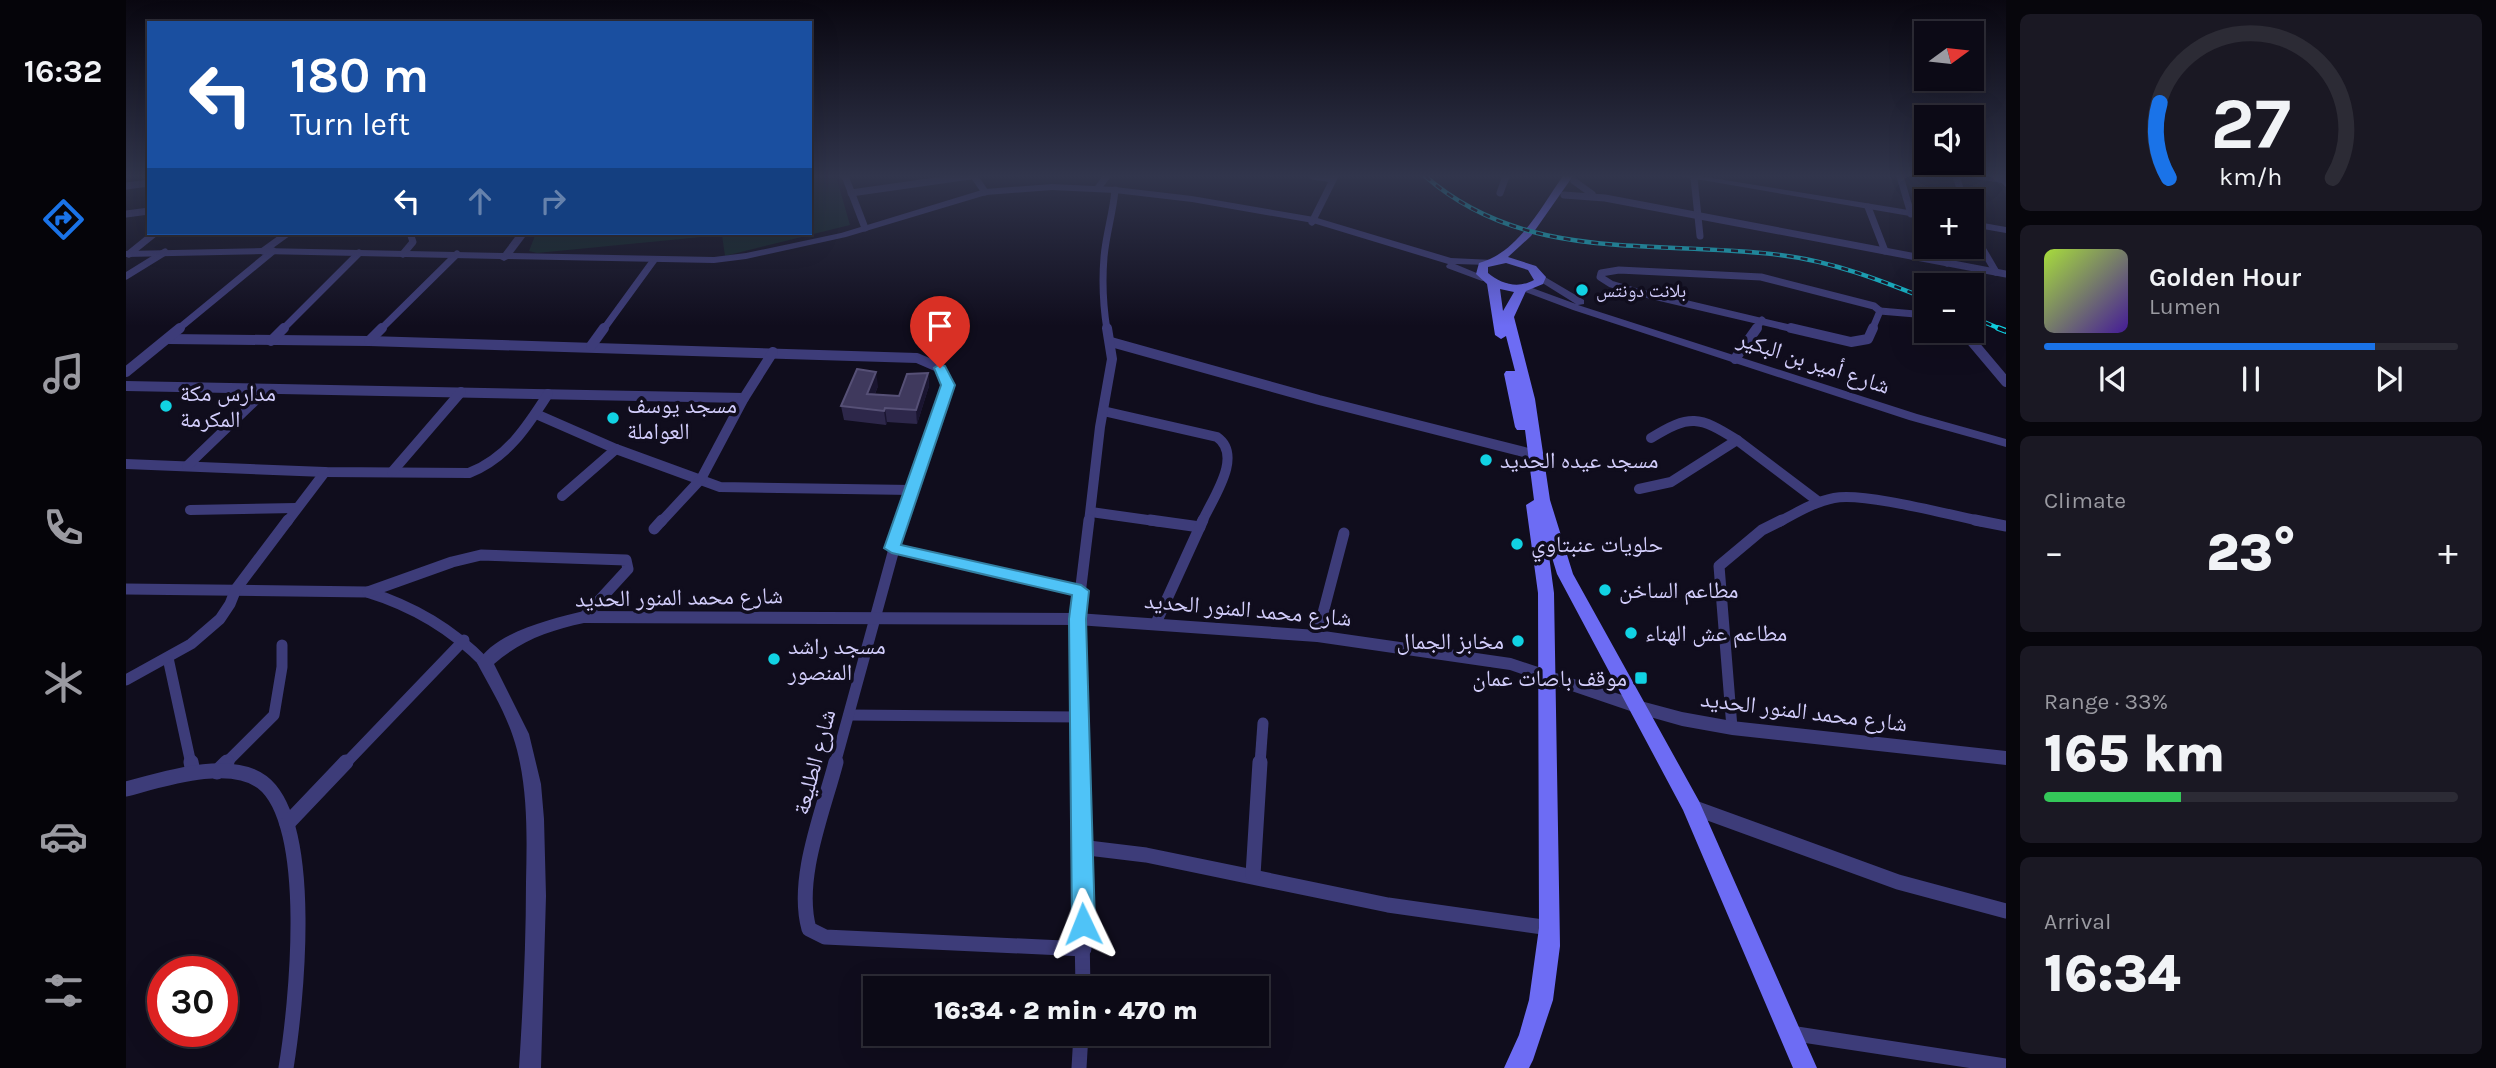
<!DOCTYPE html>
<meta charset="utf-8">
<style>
:root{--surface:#0c0a16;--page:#1a1823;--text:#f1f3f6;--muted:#9a9aa1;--line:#2c2b35;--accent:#1a73e8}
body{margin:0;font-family:Karla,"Noto Naskh Arabic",sans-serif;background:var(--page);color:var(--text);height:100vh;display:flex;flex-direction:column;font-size:26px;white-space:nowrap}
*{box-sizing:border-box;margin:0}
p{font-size:23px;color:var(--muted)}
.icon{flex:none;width:38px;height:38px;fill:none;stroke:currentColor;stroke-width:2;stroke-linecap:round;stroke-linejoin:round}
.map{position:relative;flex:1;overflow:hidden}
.drawer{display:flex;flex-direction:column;gap:14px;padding:14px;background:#07060c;width:490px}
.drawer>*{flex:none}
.guide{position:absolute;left:21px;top:21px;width:665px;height:214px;border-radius:0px;box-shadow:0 7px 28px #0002,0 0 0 2px var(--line);background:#1a4fa0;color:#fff;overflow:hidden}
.needle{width:46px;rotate:75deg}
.tools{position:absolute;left:1788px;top:21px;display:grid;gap:14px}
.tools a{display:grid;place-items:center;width:70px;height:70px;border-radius:0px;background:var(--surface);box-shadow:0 7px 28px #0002,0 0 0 2px var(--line);font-size:35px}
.speed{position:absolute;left:21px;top:956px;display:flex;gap:14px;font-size:35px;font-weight:700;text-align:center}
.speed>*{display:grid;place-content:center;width:91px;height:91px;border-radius:50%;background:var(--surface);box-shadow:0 7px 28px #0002,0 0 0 2px var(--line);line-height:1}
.speed .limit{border:10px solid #d22;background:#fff;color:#111}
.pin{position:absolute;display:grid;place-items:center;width:60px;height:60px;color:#fff;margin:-72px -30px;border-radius:50% 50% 50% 0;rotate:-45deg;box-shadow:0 0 7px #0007}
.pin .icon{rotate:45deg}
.me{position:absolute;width:77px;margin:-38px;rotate:358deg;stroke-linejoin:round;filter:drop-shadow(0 0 5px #0008)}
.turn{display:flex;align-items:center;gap:24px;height:147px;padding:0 28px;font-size:32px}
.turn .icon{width:91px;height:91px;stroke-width:2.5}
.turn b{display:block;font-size:49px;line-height:60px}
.lanes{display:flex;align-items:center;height:66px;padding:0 28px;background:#0003;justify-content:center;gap:35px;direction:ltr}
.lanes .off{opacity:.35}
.big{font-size:52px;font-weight:800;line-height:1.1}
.drawer .tile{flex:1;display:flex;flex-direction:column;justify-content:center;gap:10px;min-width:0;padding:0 24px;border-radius:10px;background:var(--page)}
.drawer .dial{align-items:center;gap:0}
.dial svg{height:182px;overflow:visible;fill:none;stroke:var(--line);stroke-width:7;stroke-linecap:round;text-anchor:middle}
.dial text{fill:var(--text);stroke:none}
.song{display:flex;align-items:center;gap:21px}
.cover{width:84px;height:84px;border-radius:10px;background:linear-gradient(135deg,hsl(80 70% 55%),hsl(260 70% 35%))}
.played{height:7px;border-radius:4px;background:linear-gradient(90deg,var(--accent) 80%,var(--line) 80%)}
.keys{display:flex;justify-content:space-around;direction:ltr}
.heat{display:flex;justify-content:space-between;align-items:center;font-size:38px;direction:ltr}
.charge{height:10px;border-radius:5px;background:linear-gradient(90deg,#34c759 33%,var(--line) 0)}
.trip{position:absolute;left:737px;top:976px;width:406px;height:70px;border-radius:0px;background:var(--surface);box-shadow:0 7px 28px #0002,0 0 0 2px var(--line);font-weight:800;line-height:70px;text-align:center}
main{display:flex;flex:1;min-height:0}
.tabs{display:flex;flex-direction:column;width:126px;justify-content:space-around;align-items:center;background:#050409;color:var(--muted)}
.tabs .icon{width:49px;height:49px}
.tabs .selected{color:var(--accent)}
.tabs b{font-size:32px;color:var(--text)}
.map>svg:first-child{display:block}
</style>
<main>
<nav class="tabs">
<b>16:32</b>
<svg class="icon selected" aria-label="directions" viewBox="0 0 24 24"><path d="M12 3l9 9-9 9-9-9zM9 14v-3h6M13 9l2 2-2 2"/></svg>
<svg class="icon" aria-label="music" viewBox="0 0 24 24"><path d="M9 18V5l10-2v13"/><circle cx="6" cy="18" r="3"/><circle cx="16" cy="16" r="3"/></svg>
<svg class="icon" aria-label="phone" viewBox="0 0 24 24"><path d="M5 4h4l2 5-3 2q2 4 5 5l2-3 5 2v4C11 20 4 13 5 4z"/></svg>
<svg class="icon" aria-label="climate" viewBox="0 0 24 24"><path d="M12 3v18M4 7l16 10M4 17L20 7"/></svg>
<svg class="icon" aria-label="car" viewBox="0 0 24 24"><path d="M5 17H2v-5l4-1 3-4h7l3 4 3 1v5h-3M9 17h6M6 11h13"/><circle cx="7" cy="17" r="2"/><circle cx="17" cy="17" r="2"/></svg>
<svg class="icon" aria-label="filters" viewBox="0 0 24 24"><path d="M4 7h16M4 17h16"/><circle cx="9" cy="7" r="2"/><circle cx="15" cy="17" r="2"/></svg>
</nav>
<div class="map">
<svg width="1880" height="1068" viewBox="0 0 1880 1068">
<rect width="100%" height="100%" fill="#100d1d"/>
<path fill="#112725" d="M684 176H710L724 225 599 256 596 235 411 253 403 251 410 233H684Z"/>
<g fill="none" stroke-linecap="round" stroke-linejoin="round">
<g stroke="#3d3c79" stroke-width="7">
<path d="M719 176 739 228"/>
<path d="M848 176 859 192"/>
<path d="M1187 176 1207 179"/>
<path d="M1774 176 1785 214"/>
<path d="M1830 176 1838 201"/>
<path d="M1853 176 1880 180"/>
<path d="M1568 178 1574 236"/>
<path d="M1448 181 1466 194"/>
<path d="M0 186 23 183"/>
<path d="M972 188 981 176"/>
<path d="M725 193 844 176"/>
<path d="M1374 193 1380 176"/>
<path d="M1438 195 1479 198 1880 274"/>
<path d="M1742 207 1759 251"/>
<path d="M0 214 23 211"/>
<path d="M1796 215 1801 224"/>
<path d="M1186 222 1209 176"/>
<path d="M1846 231 1870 272"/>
<path d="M1813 247 1821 263"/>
<path d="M137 251 162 233"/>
<path d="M3 254 29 233"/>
<path d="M277 254 287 242 284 233"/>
<path d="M0 276 39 252"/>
<path d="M1754 311 1801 315"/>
<path d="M51 330 147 251"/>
<path d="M156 330 233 253"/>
<path d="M254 330 331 254"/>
<path d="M477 330 528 260"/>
<path d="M981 330C977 305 976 281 978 257 980 234 987 213 989 190"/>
<path d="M1629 330 1636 320"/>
<path d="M1672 330 1515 293 1485 284 1474 277 1475 273 1493 270 1635 277 1748 306 1754 311"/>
<path d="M1746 330 1754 311"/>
</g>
<g stroke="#3d3c79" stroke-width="10">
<path d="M1665 328 1725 342 1742 339 1747 328"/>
<path d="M1837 331 1880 382"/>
<path d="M42 339 243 341 791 358 814 368 822 385 775 522"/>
<path d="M145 341 158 328"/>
<path d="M243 341 256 328"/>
<path d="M985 342 1193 400 1402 453"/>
<path d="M465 346 478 328"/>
<path d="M1609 359 1631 328"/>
<path d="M0 372 54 328"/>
<path d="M0 386 618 398"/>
<path d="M977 411 1091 437C1118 456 1086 499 1076 522"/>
<path d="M410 414 490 449 594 487 786 490"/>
<path d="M1525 438C1564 414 1573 416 1611 440"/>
<path d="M0 464 199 472 343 473C381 458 401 427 422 394"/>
<path d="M61 466 141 389"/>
<path d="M266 472 335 392"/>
<path d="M1513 489 1545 482 1611 440 1693 502"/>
<path d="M436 496 490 449"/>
<path d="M64 510 170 508"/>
<path d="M965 512 1036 522"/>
<path d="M161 522 199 472"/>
<path d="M535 522 575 479 618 398 647 352"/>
<path d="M963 522 974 427 986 359 981 328"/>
<path d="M1653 522C1670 513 1688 502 1708 498 1738 492 1824 515 1858 522"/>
</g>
<g stroke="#3d3c79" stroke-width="11">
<path d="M1024 520 1074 527"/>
<path d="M1849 520 1880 526"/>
<path d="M528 529 536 520"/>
<path d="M766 548 955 591"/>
<path d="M0 589 241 592C287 606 325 628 359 663"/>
<path d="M242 592 326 562 355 555 500 560 502 569 458 617"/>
<path d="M1030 623 1077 520"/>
<path d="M1191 636 1218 533"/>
<path d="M42 658 65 764"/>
<path d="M0 680 65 644 94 619 104 604 110 589 162 520"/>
<path d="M723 715 953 717"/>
<path d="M1606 728 1593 566 1636 530 1656 520"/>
<path d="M99 764 148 715 156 667V645"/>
<path d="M219 764 338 640"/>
<path d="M709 764 776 520"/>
<path d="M953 764 951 619 963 520"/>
<path d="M1134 764 1137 723"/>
</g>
<g stroke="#3d3c79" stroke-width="15">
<path d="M65 762 67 772"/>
<path d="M710 762C697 812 669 879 683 929L699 937 958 949"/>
<path d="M953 762 957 989"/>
<path d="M91 772 101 762"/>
<path d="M0 789C35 780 103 757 136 782 190 823 170 1007 160 1068"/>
<path d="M1566 807 1772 882 1880 911"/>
<path d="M161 824 220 762"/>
<path d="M954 847 1020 855 1262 905 1424 928"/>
<path d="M1127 875 1134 762"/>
<path d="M1664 1033 1880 1066"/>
<path d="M953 1068 955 1034"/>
</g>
<g fill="#3d3c79" fill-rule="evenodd">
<path d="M1553 176H1574L1801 213V219Z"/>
<path d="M1868 176H1877L1880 179V187Z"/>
<path d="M926 184 989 187 1066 196 1188 217 1325 258 1367 260V264L1363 265 1329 264 1365 279 1356 281 1321 268 1320 266 1322 264 1187 223 1066 202 989 193 926 190 860 195 720 237 620 259 588 263 382 259 378 261 374 259 137 254 0 257V251L137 248 377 253 392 233H402L387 253 588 257 620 253 715 233 859 189Z"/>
<path d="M1846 221 1880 227V233L1846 227Z"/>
<path d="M1414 274 1458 300V304L1452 305 1455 306 1791 414 1880 439V447L1783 420 1447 310 1394 290V286L1398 285 1450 304 1410 279V275Z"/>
<path d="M458 611 951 613 1191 630 1385 658 1511 700 1556 712 1606 721 1880 751V765L1606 735 1556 726 1510 713 1384 670 1191 642 951 625 458 623C424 630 394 641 368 664L403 734 415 784 418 819 420 896 415 1068H393C397 1006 400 944 400 882 401 838 402 793 391 750 383 718 366 691 351 663 369 632 425 619 458 611Z"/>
</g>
<path fill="#6d6cf4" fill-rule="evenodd" d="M1437 176H1447L1405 236 1382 257 1410 266 1420 277 1417 284 1400 291 1388 317 1409 399 1424 500 1447 574 1573 801 1691 1068H1667L1557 810 1431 574 1421 541 1428 593 1434 946 1427 1000 1407 1060 1403 1068H1378L1393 1035 1403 1000 1413 928 1412 593 1400 505 1408 500 1399 430H1391L1389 427 1378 374 1380 371H1389L1380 336 1375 339 1369 335 1361 284 1350 274 1353 263C1392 253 1415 207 1437 176ZM1380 263 1402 270 1408 280C1392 289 1375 284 1362 273V267ZM1374 289 1388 292 1377 311Z"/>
<defs>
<g id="rail-far1">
<path d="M1299 176C1401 265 1531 239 1654 255 1705 261 1754 280 1801 299"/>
<path d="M1846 317 1877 330"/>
</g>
<path id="rail" d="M1872 328 1880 331"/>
</defs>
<use href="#rail-far1" stroke="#11d2e3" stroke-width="4.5"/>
<use href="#rail" stroke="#11d2e3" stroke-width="6"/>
<use href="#rail-far1" stroke="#100d1d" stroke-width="2.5" stroke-dasharray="7" stroke-linecap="butt"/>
<use href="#rail" stroke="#100d1d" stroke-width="3.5" stroke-dasharray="10" stroke-linecap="butt"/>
</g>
<path fill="#2d274a" d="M802 373 803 386 791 424 761 422 760 425 718 420 715 406 752 386 749 394 773 396Z"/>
<g fill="#1a1530">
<path d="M750 372 752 386 743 408 741 394Z"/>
<path d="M802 373 803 386 791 424 790 410Z"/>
<path d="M759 408 761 422 760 425 758 411Z"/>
</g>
<path fill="#3f395d" stroke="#565076" stroke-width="2" d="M731 369 750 372 741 394 773 396 781 374 802 373 790 410 759 408 758 411 715 406Z"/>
<linearGradient id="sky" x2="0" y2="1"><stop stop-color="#090710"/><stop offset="0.54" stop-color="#31354c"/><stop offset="1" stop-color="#31354c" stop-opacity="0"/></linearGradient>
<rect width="1880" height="326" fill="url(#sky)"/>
<path fill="#4fc3f7" stroke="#337fa1" stroke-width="2" d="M814 364 819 366 829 385 775 545 955 585 963 591 960 619 969 924 965 931 957 934 949 931 946 924 943 619 946 595 766 553 758 548 815 385 808 368Z"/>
<g fill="#11d2e3" stroke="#100d1d" stroke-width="2.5">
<circle cx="1456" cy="290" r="7"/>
<circle cx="40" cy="406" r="7"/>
<circle cx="487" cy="418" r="7"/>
<circle cx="1360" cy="460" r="7"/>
<circle cx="1391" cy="544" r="7"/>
<circle cx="1479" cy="590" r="7"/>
<circle cx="1505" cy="633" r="7"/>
<circle cx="1392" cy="641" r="7"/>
<circle cx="648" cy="659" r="7"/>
<rect x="1508" y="671" width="14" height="14" rx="3.5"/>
</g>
<g text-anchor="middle" stroke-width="7" stroke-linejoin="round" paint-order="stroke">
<g font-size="19" fill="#d2cdfb" stroke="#100d1d" text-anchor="start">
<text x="1470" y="297">بلانت دونتس</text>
</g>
<g font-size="23" fill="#d2cdfb" stroke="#100d1d">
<text transform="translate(1688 362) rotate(18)" y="8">شارع أمير بن البكير</text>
<text transform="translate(553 597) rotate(-1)" y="8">شارع محمد المنور الحديد</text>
<text transform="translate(1122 609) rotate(5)" y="8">شارع محمد المنور الحديد</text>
<text transform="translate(1678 711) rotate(7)" y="8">شارع محمد المنور الحديد</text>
<text transform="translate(688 762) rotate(-75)" y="8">شارع الطليعة</text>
</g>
<g font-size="23" fill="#d2cdfb" stroke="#100d1d" text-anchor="start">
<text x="54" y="401">مدارس مكة<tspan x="54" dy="26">المكرمة</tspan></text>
<text x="501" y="413">مسجد يوسف<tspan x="501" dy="26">العواملة</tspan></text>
<text x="1374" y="468">مسجد عيده الحديد</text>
<text x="1405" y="552">حلويات عنبتاوي</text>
<text x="1493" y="598">مطاعم الساخن</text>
<text x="1519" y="641">مطاعم عش الهناء</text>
<text x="1378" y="649" text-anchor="end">مخابز الجمال</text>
<text x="662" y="654">مسجد راشد<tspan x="662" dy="26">المنصور</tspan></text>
<text x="1501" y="686" text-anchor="end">موقف باصات عمان</text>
</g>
</g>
</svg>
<div class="tools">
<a><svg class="needle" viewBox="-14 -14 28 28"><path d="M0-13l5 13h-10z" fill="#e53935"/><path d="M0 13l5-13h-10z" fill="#9a9aa1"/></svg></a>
<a><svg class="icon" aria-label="sound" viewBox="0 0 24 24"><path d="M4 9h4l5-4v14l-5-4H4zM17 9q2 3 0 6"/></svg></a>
<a>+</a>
<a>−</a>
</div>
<div class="speed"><div class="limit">30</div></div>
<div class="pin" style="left:814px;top:368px;background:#d93025"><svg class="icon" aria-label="arrive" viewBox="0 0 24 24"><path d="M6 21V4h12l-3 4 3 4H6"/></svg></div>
<svg class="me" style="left:957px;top:924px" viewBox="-20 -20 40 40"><path d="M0-17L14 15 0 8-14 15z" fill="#4fc3f7" stroke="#fff" stroke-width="4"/></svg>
<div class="trip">16:34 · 2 min · 470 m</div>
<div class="guide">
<div class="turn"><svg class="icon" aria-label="left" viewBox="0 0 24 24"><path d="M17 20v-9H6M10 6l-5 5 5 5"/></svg><div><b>180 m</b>Turn left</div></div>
<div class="lanes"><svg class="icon" aria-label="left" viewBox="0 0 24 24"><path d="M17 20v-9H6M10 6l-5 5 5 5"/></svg><svg class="icon off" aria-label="ahead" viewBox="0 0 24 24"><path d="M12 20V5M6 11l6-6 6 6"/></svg><svg class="icon off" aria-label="right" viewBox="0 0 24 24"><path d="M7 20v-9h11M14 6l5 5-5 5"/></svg></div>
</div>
</div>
<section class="drawer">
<div class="tile dial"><svg viewBox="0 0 100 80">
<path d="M14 69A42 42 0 1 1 86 69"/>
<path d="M14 69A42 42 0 0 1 10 36" stroke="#1a73e8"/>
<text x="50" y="56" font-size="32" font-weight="700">27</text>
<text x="50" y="72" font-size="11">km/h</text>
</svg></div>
<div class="tile">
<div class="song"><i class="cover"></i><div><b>Golden Hour</b><p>Lumen</p></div></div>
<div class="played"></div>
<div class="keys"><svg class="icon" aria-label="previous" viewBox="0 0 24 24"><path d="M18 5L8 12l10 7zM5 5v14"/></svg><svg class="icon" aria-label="pause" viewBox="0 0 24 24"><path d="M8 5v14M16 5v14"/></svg><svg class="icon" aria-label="next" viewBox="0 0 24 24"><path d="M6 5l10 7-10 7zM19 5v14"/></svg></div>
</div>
<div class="tile"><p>Climate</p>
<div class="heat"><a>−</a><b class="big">23°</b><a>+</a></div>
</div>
<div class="tile"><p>Range · 33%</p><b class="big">165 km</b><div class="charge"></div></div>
<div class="tile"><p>Arrival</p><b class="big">16:34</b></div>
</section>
</main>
